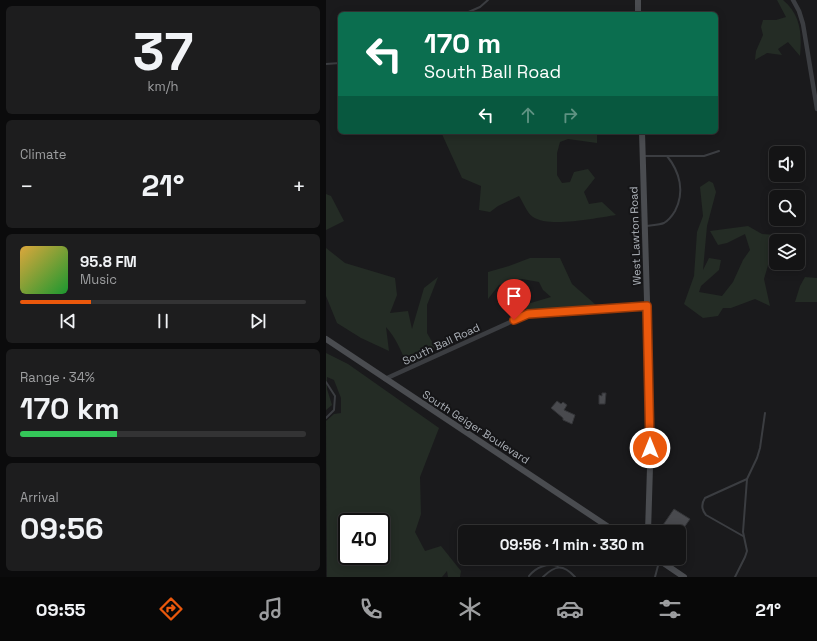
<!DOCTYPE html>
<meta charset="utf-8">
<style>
:root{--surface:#141415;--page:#1d1d1e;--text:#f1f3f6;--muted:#9d9ea0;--line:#333334;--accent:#ea580c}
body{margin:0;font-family:"Space Grotesk",sans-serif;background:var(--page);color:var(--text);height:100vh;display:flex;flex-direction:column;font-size:15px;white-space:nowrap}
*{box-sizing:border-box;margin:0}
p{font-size:13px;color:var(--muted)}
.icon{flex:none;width:22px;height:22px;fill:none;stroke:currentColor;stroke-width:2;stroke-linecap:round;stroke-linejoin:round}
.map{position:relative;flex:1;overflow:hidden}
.side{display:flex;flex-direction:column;gap:6px;padding:6px;background:#0b0b0c;width:326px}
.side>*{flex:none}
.hud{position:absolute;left:12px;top:12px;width:380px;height:122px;border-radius:6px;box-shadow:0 2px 10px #0003,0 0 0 1px var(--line);background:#0b6e4f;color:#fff;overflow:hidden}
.controls{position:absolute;left:443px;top:146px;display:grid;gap:8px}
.controls a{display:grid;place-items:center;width:36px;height:36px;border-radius:6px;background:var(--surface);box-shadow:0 2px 10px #0003,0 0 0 1px var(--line);font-size:20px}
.speed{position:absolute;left:12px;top:513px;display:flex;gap:8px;font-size:20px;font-weight:700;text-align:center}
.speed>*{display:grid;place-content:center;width:52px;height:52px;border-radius:50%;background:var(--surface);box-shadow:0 2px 10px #0003,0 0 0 1px var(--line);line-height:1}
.speed .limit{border:2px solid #111;border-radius:6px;background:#fff;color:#111}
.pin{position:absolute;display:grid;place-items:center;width:34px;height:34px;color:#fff;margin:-41px -17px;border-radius:50% 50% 50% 0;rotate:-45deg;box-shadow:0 0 4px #0007}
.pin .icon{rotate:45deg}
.me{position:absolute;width:44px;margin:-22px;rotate:0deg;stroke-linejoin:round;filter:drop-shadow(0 0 3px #0008)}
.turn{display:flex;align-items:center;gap:14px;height:84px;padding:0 20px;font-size:18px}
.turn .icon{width:52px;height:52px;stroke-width:2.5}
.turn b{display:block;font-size:28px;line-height:34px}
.lanes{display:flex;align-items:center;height:38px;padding:0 20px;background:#0003;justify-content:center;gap:20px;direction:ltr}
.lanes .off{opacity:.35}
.big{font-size:30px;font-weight:700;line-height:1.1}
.side .tile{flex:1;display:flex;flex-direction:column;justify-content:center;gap:6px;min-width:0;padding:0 14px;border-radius:6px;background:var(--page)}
.side .dial{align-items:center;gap:0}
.dial b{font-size:52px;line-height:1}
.song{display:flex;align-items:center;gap:12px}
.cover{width:48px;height:48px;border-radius:6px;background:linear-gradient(135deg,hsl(40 70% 55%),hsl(130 70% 35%))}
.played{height:4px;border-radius:2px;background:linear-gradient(90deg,var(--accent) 25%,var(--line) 25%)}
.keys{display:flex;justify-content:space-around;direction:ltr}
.heat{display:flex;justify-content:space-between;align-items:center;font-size:22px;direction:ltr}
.charge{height:6px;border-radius:3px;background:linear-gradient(90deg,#34c759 34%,var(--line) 0)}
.trip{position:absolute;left:132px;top:525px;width:228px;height:40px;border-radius:6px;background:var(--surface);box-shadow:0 2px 10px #0003,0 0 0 1px var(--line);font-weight:700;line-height:40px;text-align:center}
.menu{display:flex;height:64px;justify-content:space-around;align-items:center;background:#080808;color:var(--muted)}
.menu .icon{width:28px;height:28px}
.menu .selected{color:var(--accent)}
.menu b{font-size:18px;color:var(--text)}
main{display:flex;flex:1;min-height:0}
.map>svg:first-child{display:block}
</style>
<main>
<section class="side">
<div class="tile dial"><b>37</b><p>km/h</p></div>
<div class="tile"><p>Climate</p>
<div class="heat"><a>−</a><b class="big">21°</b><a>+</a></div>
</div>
<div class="tile">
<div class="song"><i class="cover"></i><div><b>95.8 FM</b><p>Music</p></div></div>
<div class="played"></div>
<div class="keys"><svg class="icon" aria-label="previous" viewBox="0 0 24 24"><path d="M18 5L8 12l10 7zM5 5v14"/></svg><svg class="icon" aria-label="pause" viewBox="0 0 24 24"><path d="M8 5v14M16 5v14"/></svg><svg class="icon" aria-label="next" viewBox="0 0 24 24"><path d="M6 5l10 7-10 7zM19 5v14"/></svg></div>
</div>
<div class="tile"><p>Range · 34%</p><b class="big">170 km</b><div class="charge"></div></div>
<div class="tile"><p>Arrival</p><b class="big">09:56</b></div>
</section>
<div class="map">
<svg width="491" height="577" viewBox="0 0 491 577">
<rect width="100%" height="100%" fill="#1a1a1c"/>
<g fill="#242c25" fill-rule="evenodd">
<path d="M451 0H457C475 15 476 34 474 56L462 42 452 49 456 55 441 53 429 60 430 51 437 35 435 27 437 20H450L460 17Z"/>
<path d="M115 132H268L271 135V143L242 139 234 142 231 153V175L236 183 244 182 248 172 262 169 269 178 258 192 263 204 276 202 290 215C270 218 223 228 207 217 201 213 197 202 193 196L172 206 164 212 153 210 155 186 136 178Z"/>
<path d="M383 181 387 183 390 192 381 226 377 270 383 258 395 260 393 270 375 286 373 292 396 296 407 282 417 260 424 250 419 234 401 243 392 245 384 231 422 226 436 234 449 235 447 248 438 279 444 306 429 299 405 308H397L392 316 377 318 358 304 368 276 371 232 377 216 374 187Z"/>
<path d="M0 194 5 196 18 221 0 230Z"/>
<path d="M0 248 19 263 69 278 71 295 64 313 82 311 86 329 98 288 112 277 101 305V333L109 347 94 360 81 364C75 351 70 338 60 327L63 351 35 338 11 323 0 296Z"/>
<path d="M204 258H234L246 284 270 305 200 310 198 305 225 297 217 290 213 282 196 279 173 285 162 299V272L183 266Z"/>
<path d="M479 277 491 278V302H469L474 286Z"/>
<path d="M0 353 22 364 113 428 94 477 95 514 89 532 99 551 115 546 135 571 134 577H122L121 571 116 577H1L0 421 8 414 15 413V398L8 380 1 377V389L6 405 0 410ZM21 522H55V556H21Z"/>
</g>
<g fill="#494a4e" stroke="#343538">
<path d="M276 393H280L279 404H273V395L276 396Z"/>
<path d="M231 401 235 404 237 402 241 405 238 410 249 415 246 424 237 420V418L225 408Z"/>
<path d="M348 509 364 519 355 532H337L340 527 337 525Z"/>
</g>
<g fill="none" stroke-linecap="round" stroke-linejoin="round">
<g stroke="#3b3d41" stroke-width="2">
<path d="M138 14 154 7 162 0"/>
<path d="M0 64 14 63"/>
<path d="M318 156H378L393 151"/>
<path d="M320 226C326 225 333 225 338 223 343 220 346 216 349 211 359 192 354 172 341 156"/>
<path d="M0 382 9 396 8 410 0 418"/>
<path d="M417 536 380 515C375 509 375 504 379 498L421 479"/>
<path d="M203 576C210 567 221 563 232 566"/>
<path d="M217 577C229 565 237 564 249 577"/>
<path d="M329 577 333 562"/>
<path d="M409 577 419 557 421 551 417 532 421 479 431 458 434 448 439 413"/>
</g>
<g stroke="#3b3d41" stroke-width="4.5">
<path d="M467 0 473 11 477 24 491 109"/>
<path d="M59 379 202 314 321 306"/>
</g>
<g stroke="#4a4c50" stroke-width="6">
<path d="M312 0V14"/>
<path d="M316 132 325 435 322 532"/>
<path d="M0 339 290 532"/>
<path d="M330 558 358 577"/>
</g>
</g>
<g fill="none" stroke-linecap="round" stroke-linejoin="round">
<defs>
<path id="route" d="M188 320 202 314 321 306 324 448"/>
</defs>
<use href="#route" stroke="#983908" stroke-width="10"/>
<use href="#route" stroke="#ea580c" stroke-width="7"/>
</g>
<g text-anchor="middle" stroke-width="4" stroke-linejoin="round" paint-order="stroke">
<g font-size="11" fill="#aeb3ba" stroke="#151517">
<text transform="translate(309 236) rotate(-92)" y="4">West Lawton Road</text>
<text transform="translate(115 344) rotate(-25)" y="4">South Ball Road</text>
<text transform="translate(150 427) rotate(33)" y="4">South Geiger Boulevard</text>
</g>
</g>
</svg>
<div class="controls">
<a><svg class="icon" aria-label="sound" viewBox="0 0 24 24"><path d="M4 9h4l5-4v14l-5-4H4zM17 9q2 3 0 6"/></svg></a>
<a><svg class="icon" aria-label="search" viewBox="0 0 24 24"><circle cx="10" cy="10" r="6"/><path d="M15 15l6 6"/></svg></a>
<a><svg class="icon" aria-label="layers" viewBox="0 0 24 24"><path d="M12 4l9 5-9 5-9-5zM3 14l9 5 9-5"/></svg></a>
</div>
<div class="speed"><div class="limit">40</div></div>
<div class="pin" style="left:188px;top:320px;background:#d93025"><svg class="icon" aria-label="arrive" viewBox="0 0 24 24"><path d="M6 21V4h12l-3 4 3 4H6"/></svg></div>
<svg class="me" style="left:324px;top:448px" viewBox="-20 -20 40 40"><circle r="17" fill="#ea580c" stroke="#fff" stroke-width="3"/><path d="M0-11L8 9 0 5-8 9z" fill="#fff"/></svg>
<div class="trip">09:56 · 1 min · 330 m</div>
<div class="hud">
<div class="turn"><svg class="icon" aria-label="left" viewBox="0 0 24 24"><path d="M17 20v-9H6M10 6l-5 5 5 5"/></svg><div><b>170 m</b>South Ball Road</div></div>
<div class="lanes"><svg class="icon" aria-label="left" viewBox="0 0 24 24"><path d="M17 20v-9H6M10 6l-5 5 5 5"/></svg><svg class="icon off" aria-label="ahead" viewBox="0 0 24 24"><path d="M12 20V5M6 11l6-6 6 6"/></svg><svg class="icon off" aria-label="right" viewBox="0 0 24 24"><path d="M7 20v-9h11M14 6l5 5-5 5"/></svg></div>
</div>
</div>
</main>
<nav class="menu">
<b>09:55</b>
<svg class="icon selected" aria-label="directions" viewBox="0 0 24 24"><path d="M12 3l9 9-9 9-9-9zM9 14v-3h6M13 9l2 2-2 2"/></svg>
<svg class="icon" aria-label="music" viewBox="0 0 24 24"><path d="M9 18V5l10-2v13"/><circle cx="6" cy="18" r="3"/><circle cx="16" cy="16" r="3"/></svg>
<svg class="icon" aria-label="phone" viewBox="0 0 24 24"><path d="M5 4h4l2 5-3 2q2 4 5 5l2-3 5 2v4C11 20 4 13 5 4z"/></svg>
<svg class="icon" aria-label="climate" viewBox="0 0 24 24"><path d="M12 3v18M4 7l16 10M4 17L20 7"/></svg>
<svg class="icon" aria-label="car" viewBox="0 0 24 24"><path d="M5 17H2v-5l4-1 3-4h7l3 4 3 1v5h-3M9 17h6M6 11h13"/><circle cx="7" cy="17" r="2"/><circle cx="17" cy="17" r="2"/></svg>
<svg class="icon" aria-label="filters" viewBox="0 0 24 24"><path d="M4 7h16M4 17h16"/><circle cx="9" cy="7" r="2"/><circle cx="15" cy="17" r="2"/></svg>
<b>21°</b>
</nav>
